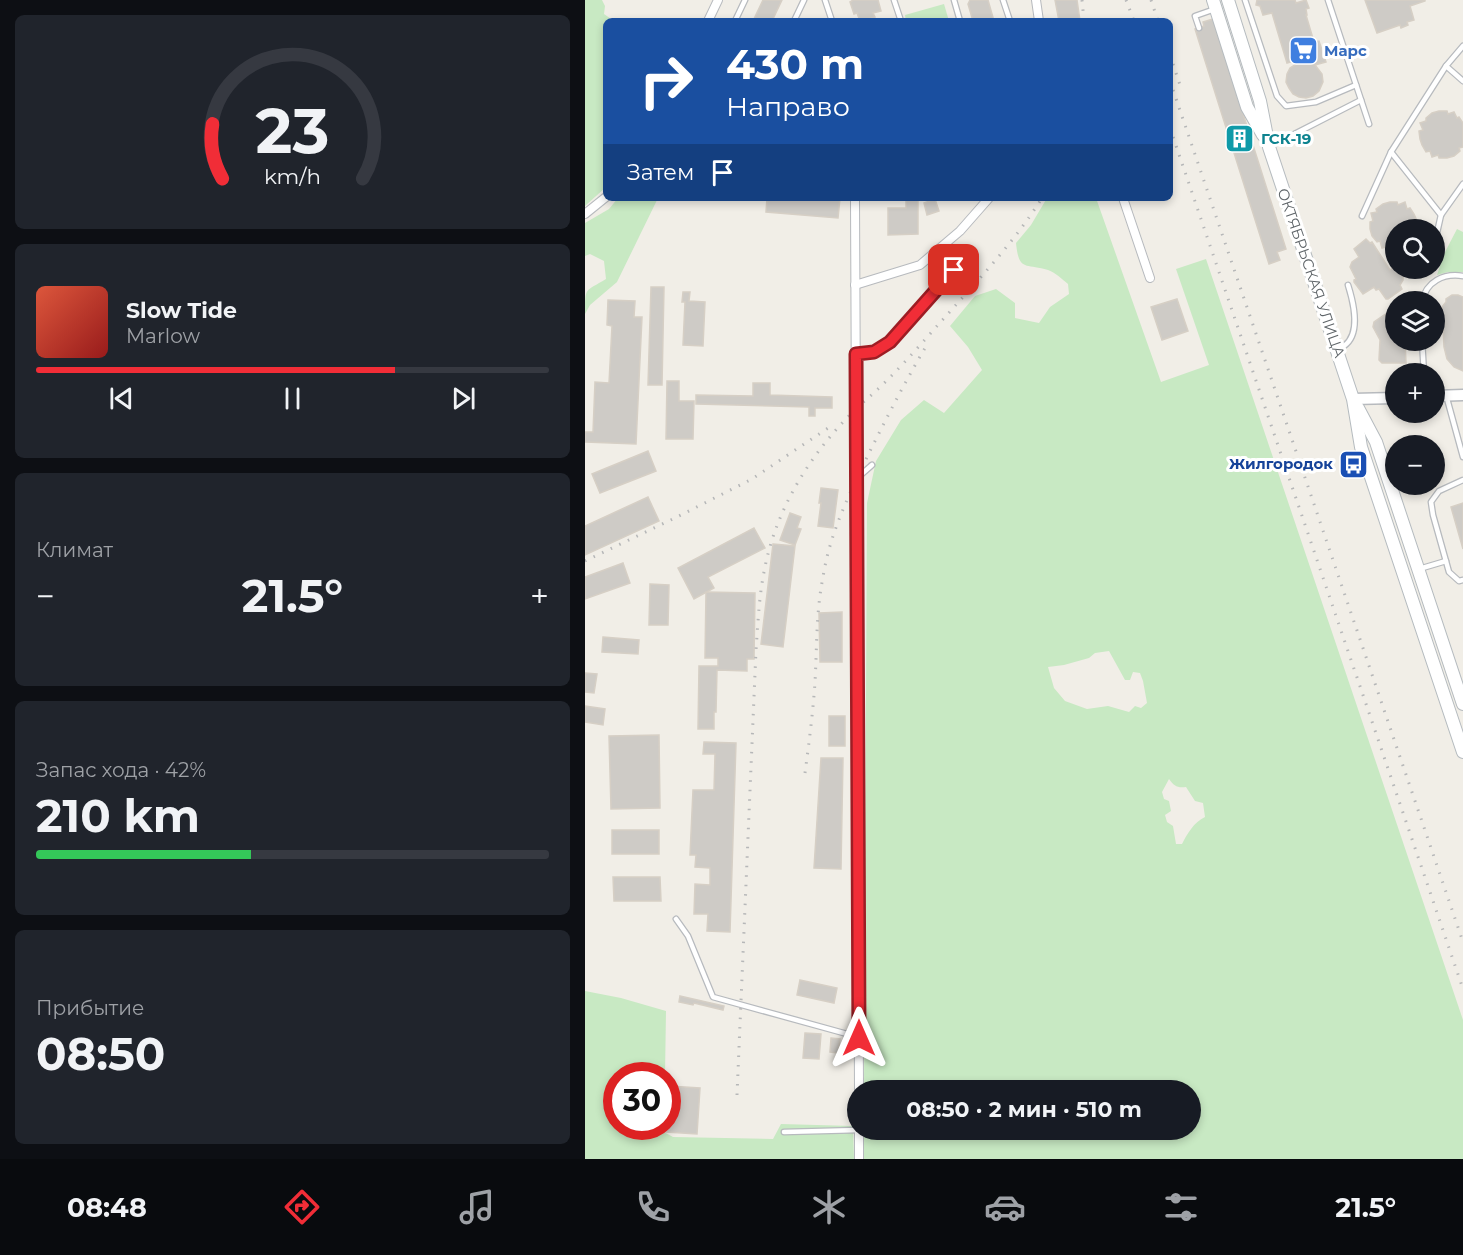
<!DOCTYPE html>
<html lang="ru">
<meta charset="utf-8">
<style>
:root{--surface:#171b24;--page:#20242c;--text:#f1f3f6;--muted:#9ea1a6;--line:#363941;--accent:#f12d37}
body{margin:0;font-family:Montserrat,sans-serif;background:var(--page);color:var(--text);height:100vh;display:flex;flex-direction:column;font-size:22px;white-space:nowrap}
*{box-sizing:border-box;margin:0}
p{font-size:20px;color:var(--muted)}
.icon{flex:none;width:33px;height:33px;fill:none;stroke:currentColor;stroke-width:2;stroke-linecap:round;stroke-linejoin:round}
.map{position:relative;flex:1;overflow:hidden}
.sheet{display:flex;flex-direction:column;gap:15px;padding:15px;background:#0d0f14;width:585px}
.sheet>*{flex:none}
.top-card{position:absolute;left:18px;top:18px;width:570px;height:183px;border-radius:9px;box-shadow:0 3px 9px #0003;background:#1a4fa0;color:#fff;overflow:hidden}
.controls{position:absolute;left:800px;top:219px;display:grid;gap:12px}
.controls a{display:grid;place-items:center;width:60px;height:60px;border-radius:50%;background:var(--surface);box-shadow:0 3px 9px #0003;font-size:30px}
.speed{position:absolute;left:18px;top:1062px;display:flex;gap:12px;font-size:30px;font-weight:700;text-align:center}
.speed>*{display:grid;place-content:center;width:78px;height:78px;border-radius:50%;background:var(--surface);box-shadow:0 3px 9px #0003;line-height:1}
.speed .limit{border:9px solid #d22;background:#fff;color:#111}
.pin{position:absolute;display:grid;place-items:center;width:51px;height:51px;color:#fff;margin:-26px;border-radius:12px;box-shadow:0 3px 9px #0006}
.me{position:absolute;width:66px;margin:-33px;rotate:0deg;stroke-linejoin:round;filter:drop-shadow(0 0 4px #0008)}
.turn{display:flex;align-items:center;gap:21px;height:126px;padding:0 24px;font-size:27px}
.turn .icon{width:78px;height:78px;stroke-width:2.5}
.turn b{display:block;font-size:42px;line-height:51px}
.then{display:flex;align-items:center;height:57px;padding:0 24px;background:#0003;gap:12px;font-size:22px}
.big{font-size:45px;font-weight:700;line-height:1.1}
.sheet .tile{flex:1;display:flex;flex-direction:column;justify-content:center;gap:9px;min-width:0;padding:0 21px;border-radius:9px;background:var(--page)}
.sheet .dial{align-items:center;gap:0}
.dial svg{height:156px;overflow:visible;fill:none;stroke:var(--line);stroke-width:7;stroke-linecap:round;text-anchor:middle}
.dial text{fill:var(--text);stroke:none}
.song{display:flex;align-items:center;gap:18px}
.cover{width:72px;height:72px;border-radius:9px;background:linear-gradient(135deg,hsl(10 70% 55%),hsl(0 70% 35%))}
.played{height:6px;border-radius:3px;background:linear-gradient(90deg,var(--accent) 70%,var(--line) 70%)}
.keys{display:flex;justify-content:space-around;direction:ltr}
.heat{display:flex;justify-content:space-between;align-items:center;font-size:33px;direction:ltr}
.charge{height:9px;border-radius:4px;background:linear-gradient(90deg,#34c759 42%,var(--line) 0)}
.trip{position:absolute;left:262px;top:1080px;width:354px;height:60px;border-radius:30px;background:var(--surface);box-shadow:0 3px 9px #0003;font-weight:700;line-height:60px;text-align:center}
.menu{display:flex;height:96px;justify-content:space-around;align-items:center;background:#090b0e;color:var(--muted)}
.menu .icon{width:42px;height:42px}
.menu .on{color:var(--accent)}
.menu b{font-size:27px;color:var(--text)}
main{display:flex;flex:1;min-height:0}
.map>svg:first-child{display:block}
</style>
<main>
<section class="sheet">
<div class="tile dial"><svg viewBox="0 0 100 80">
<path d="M14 69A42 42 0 1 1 86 69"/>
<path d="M14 69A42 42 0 0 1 9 41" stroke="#f12d37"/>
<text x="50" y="56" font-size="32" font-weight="700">23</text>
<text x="50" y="72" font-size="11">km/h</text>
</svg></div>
<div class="tile">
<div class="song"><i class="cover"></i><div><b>Slow Tide</b><p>Marlow</p></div></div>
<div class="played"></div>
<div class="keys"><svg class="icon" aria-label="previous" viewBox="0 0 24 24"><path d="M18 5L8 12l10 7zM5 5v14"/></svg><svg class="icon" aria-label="pause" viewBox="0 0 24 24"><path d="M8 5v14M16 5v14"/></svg><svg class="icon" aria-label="next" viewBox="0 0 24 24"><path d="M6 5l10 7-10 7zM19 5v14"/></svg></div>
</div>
<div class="tile"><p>Климат</p>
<div class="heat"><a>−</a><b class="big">21.5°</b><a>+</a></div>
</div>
<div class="tile"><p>Запас хода · 42%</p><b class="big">210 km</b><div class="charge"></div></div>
<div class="tile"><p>Прибытие</p><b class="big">08:50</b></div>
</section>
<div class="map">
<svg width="878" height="1159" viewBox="0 0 878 1159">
<rect width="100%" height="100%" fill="#f1eee7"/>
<g fill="#c8e9c3" fill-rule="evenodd">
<path d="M0 0H17L20 6 19 14 29 21H21V187L0 206Z"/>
<path d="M359 4 364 21H321L320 15Z"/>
<path d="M33 198H73L32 282 5 305 0 314C0 286 0 292 21 279L19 261 5 254 0 256V223L24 209Z"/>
<path d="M462 198H511L576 382 624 365 591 269 621 259 878 1020V1159H279L278 1130H606V1090H279L282 503 291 461 316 420 339 400 359 413 397 370 383 347 365 326 390 296 411 289 430 303V318L454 323 465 307 484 294 483 284C477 279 471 273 463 270 440 263 434 272 431 243L446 225ZM524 651 540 680H545L548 672 555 673 558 681 562 703 556 708 550 706 544 712 523 706 502 709 480 701 469 688 463 667 479 665 504 658 510 653ZM584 779C589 786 592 788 601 787L610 801 618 803 620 817C609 822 602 834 597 844H591L588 826 582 822 580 815 586 811 584 801 579 799 577 792Z"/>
<path d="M872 229 878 232V272H863L852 275 859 254Z"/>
<path d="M0 991 36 998 81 1011 80 1075 32 1076V1126L75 1127 77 1131 88 1137 188 1139 196 1124 268 1126 269 1159H0Z"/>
</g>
<g fill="#cecbc6" stroke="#d6cfc5" stroke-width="1.5">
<path d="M178 0H197L187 21H168Z"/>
<path d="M267 0H293L296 11 288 13 290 17 275 21 272 13 269 14 265 2 267 1Z"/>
<path d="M385 0H403L409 21H388L383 4Z"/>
<path d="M470 0H492L495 21H474Z"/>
<path d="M672 0H710L711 3 721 0 724 8 721 9 722 15H721L729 42 734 41 741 62 730 65 737 74 738 82 734 91 728 96 721 98 714 97 708 94 704 88 701 82 702 74 705 68 713 63 712 60 702 63 687 13 678 15 675 6 671 5Z"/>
<path d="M780 0H840V1L825 6 829 20 822 22 823 25 816 28 815 25 792 33Z"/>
<path d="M628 19 701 249 692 252 695 260 684 264 610 29 619 26 618 22Z"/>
<path d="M854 111H862L863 114 869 112 872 118 874 117 878 123V147L874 148 875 151 869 156 862 158H854L853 155 847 157 845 151 841 152 837 145 835 139 834 131 838 130 835 123 841 121V118L847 113Z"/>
<path d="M182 198H255L253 218 181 212Z"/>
<path d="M333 198V234L303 235V208H321V199Z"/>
<path d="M350 199 354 211 342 215 339 203Z"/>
<path d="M805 202H812L813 205 820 202 822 209 825 208 829 214 832 221V229L810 230V249H805L804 246 797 248 795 241 792 242 787 236 785 229V222L788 221 786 213 792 212 791 209 798 204Z"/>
<path d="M781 239 785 243 787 242 805 270 810 266V268H813L818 276V280L815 285 817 289 803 299H801L794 289 791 290 789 287 778 294 769 282V280L771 279 765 267 767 262 774 257 769 249Z"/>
<path d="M66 287H79L77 385H63Z"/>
<path d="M98 292H105L104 301 120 302 118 346 98 345 100 302H97Z"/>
<path d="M867 295H873L878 297V371L869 367 862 359 859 347 858 327H853V314H857V307L861 302V299Z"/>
<path d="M592 299 603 331 577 340 566 307Z"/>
<path d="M23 300 50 301 49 317H57L51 444 0 442V432H8L10 382 24 383 27 326 22 325Z"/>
<path d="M805 311 810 318V340H820L821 363H797L794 360 795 340 788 327 789 322Z"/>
<path d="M82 381H94V401H109L108 439H81Z"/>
<path d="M168 383H185V395L247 397V408H230V416H224V407L111 404V395L168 396Z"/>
<path d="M63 451 71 471 15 493 7 474Z"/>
<path d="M236 488 253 490 248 528 233 526 236 503H234Z"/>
<path d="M63 497 74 521 0 555V526Z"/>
<path d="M878 503V549L866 507Z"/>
<path d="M205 513 216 517 212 528 216 529 210 545 195 540Z"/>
<path d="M169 528 180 548 123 577 129 588 109 599 93 568Z"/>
<path d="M188 544 210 546 198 647 176 644Z"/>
<path d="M38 563 45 583 0 599V577Z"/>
<path d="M65 584 84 585 83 625H64Z"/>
<path d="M121 592 170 593 169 659H162V671L132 670 131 712H129V729H113L114 666H133V658H120Z"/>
<path d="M257 612V662H235L234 613Z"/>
<path d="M18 637 54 640 53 654 17 652Z"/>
<path d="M0 673 12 674 9 693 0 692Z"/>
<path d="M0 706 20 709 18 725 0 722Z"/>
<rect x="244" y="716" width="16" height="30"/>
<path d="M74 735 75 808 26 809 24 736Z"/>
<path d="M119 742 151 743 145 932 122 931 123 914H109L110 884 125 885V868L110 867 111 855H105L108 790H129L130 754H118Z"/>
<path d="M236 758H258L256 869 229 868Z"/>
<rect x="27" y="830" width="47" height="24"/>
<path d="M28 877H75L76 901H29Z"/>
<path d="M215 980 252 988 249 1003 212 995Z"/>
<path d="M95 996 139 1006 138 1010 109 1003 108 1005 94 1002Z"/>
<path d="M220 1033 236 1034 234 1059 218 1058Z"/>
<path d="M246 1038 255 1039 253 1053 245 1052Z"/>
<path d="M84 1086 115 1088 112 1134 81 1132V1126H82Z"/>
</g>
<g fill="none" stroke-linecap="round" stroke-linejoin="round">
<defs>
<g id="service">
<path d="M240 0 247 21"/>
<path d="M309 0 316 21"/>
<path d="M369 0 375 21"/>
<path d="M418 0 425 21"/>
<path d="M660 0 692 96 701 106 731 102 771 85"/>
<path d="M743 0 784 124"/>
<path d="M150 21 160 0"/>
<path d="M209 21 219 0"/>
<path d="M614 28 610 16 630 9"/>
<path d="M861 66 878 81"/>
<path d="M686 146 776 100"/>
<path d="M856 215 806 152 861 66 878 46"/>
<path d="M777 216 806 152"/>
<path d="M849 246 856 215 878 184"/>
<path d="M830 272 835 268"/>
<path d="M837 302C841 281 859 273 878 276"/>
<path d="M837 340 839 374"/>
<path d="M753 349C778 340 769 304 763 285"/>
<path d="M271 354 289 352 305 342 369 270 386 249"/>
<path d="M861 395 878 457"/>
<path d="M271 479 287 465"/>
<path d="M878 480 854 491 846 502 848 515 864 572 874 581 878 580"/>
<path d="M834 569 861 561"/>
<path d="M91 919 103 936 128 997 273 1037"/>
<path d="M199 1132 274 1130"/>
</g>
<g id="minor">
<path d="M451 0 454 21"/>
<path d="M123 21 133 0"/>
<path d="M270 198 274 1090"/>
<path d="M538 198 565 278"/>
<path d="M0 214 21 197"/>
<path d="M270 285 335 265 375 231 404 198"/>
<path d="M274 1130V1159"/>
</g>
<g id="tertiary">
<path d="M849 396 878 395"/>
<path d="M768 399 810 398"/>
</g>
<g id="secondary">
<path d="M628 0 662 107 678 135"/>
<path d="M643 0 675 101 684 147 768 399 776 447 878 752"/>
<path d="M773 408 791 442 878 704"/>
</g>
</defs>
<use href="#service" stroke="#b7babe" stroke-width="7"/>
<use href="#minor" stroke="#b7babe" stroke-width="10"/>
<use href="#tertiary" stroke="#b7babe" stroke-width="13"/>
<use href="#secondary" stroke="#b5bbbf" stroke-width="14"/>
<use href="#service" stroke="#fff" stroke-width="4.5"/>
<use href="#minor" stroke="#fff" stroke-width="8"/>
<use href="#tertiary" stroke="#fff" stroke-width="10"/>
<use href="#secondary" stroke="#fff" stroke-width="12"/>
<g stroke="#b6b7b8" stroke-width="3" stroke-dasharray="1.5 8" stroke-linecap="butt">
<path d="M497 0 499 21"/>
<path d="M541 0 549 21"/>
<path d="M566 0 573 21"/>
<path d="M585 55 597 91"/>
<path d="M585 81 878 942"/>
<path d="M585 128 878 989"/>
<path d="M271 408C304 382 333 347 361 316 395 278 430 241 457 198"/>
<path d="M0 561 94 516 167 479 249 424"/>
<path d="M220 773C224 743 228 712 230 682 232 647 231 612 238 577 245 532 265 493 284 453 302 417 320 382 340 348"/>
<path d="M152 1095 171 650C173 623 174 597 179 572 191 506 229 448 277 403"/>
</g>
</g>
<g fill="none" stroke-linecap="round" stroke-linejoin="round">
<defs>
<path id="route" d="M274 1038 271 354 289 352 305 342 369 270"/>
</defs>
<use href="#route" stroke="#9d1d24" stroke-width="15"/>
<use href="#route" stroke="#f12d37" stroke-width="10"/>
</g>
<defs>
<symbol id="supermarket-square" viewBox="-11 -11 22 22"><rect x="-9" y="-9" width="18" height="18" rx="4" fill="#3f7fe0" stroke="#fff"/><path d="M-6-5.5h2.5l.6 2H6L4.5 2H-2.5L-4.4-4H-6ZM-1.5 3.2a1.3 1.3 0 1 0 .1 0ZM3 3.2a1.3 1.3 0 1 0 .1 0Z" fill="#fff"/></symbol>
<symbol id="building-square" viewBox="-11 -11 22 22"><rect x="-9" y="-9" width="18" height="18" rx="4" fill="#0f9aa8" stroke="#fff"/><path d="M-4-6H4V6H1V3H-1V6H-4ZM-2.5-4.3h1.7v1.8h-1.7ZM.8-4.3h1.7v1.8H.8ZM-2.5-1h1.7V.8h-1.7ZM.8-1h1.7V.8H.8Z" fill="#fff"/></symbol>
<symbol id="bus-square" viewBox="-11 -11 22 22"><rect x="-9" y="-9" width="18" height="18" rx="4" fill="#1a4fb4" stroke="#fff"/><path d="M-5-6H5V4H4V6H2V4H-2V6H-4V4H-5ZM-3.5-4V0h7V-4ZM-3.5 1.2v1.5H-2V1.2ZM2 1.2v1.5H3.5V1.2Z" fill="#fff"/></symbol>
</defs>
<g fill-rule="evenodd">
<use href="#supermarket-square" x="702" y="34" width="33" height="33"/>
<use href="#building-square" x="638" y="122" width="33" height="33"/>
<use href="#bus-square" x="752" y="448" width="33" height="33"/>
</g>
<g text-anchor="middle" stroke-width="6" stroke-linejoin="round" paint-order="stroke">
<g font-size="15" font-weight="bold" fill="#366cbe" stroke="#fff" text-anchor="start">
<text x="739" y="56">Марс</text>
</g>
<g font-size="15" font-weight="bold" fill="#0d838f" stroke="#fff" text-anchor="start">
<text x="676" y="144">ГСК-19</text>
</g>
<g font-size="15" fill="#5e6468" stroke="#fff">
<text transform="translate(726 273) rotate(71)" y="5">ОКТЯБРЬСКАЯ УЛИЦА</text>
</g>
<g font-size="15" font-weight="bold" fill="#164399" stroke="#fff" text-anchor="end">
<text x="748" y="469">Жилгородок</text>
</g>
</g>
</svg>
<div class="controls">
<a><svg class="icon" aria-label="search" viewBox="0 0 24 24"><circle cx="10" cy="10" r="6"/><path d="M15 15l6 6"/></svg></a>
<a><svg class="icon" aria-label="layers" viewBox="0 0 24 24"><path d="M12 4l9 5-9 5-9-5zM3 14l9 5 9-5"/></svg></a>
<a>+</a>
<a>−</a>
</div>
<div class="speed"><div class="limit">30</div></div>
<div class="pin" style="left:369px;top:270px;background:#d93025"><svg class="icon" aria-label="arrive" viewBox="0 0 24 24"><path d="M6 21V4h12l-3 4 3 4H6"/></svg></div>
<svg class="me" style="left:274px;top:1038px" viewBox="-20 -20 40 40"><path d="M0-17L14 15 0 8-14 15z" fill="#f12d37" stroke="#fff" stroke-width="4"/></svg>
<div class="trip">08:50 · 2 мин · 510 m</div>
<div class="top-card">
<div class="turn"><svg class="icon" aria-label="right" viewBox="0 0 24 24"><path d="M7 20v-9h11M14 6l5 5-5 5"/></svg><div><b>430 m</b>Направо</div></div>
<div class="then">Затем<svg class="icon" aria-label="arrive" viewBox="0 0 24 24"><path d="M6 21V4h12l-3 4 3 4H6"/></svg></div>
</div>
</div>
</main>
<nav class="menu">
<b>08:48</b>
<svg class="icon on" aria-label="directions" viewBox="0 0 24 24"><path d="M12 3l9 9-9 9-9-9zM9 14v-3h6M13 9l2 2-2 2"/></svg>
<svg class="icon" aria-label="music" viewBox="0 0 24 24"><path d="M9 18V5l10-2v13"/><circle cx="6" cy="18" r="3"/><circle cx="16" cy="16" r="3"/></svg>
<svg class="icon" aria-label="phone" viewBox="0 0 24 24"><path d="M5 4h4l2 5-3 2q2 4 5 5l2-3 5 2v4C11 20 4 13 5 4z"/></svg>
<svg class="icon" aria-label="climate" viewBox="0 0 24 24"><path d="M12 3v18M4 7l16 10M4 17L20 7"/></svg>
<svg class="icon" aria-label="car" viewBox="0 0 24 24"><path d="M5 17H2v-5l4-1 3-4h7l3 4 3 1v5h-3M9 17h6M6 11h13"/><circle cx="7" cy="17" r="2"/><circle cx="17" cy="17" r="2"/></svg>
<svg class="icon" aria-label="filters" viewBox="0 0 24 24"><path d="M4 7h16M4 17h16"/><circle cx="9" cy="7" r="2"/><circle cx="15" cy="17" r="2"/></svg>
<b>21.5°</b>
</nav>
